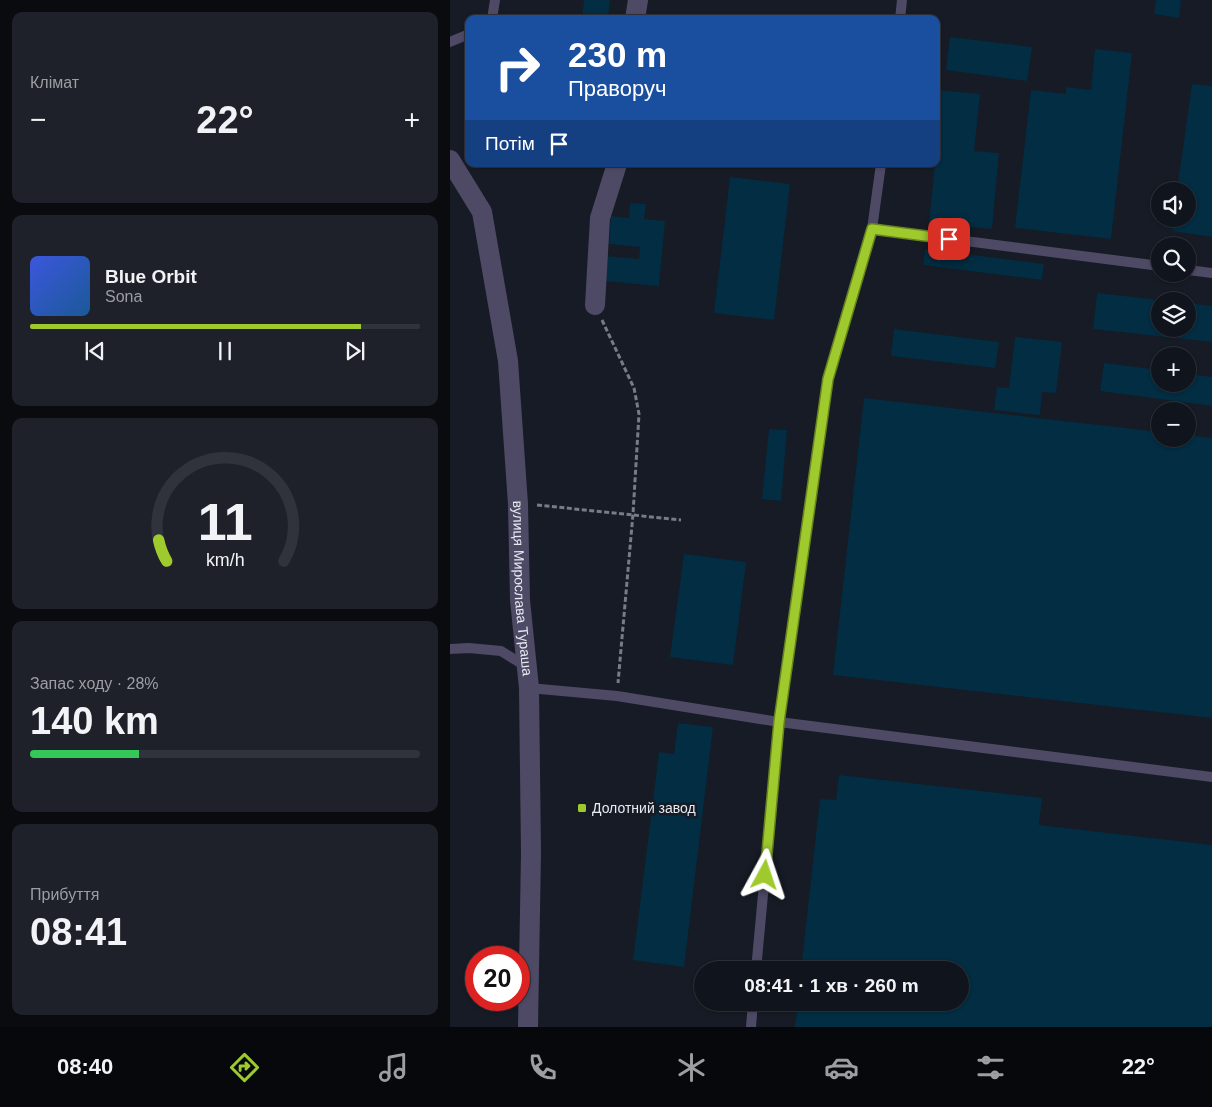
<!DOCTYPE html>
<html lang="uk">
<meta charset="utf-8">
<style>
:root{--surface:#10141c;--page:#1e2129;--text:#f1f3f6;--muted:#9c9ea3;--line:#30333b;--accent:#9fca2d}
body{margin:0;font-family:Helvetica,sans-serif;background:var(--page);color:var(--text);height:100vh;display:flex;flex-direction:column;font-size:19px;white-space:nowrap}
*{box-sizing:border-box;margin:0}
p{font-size:16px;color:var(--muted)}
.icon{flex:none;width:28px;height:28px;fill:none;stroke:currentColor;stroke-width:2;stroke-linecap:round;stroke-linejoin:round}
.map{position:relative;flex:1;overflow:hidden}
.panel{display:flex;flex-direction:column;gap:12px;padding:12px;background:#090b0f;width:450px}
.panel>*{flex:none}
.top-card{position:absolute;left:15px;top:15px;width:475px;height:152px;border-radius:10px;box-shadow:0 1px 4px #0004,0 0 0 1px var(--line);background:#1a4fa0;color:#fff;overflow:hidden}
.tools{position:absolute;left:701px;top:182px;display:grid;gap:10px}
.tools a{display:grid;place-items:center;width:45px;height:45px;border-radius:50%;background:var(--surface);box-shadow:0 1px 4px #0004,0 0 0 1px var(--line);font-size:25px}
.speed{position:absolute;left:15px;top:946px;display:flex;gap:10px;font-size:25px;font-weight:700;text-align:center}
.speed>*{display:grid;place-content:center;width:65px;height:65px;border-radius:50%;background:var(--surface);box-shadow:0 1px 4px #0004,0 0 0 1px var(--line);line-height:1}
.speed .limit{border:8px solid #d22;background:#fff;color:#111}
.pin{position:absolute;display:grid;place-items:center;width:42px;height:42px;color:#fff;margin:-21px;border-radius:10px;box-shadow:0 2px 8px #0006}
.me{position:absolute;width:55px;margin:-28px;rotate:5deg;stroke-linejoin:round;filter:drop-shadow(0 0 4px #0008)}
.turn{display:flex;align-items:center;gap:18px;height:105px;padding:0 20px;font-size:22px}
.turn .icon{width:65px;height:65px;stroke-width:2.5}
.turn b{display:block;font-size:35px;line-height:42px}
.then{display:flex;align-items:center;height:48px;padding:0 20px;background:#0003;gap:10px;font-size:19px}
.big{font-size:38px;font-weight:700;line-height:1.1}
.panel .card{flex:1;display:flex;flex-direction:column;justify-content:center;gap:8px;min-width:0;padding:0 18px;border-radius:10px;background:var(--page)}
.panel .dial{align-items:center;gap:0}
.dial svg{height:130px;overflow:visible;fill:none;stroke:var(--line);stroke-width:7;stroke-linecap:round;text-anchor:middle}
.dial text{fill:var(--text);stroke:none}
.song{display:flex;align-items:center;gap:15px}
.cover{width:60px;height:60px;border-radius:8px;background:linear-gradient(135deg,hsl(230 70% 55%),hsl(210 70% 35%))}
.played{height:5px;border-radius:2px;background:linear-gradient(90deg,var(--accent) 85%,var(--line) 85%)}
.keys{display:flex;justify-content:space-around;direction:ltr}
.heat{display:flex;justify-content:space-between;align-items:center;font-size:28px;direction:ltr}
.charge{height:8px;border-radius:4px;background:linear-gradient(90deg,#34c759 28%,var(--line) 0)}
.trip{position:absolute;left:244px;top:961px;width:275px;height:50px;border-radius:25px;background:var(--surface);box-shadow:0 1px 4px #0004,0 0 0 1px var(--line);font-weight:700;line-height:50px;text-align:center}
.menu{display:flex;height:80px;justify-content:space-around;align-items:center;background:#06080b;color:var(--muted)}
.menu .icon{width:35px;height:35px}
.menu .active{color:var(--accent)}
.menu b{font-size:22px;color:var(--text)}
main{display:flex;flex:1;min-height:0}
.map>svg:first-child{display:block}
</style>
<main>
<section class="panel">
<div class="card"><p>Клімат</p>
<div class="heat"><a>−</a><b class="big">22°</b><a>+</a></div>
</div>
<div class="card">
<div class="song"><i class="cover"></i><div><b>Blue Orbit</b><p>Sona</p></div></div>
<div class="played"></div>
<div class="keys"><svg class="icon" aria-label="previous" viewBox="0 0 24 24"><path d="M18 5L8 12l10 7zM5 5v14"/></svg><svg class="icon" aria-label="pause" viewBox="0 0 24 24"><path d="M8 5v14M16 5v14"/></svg><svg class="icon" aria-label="next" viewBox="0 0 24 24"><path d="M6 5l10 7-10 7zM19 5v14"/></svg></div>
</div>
<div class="card dial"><svg viewBox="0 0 100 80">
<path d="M14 69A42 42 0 1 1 86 69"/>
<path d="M14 69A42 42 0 0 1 9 56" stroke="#9fca2d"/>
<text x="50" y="56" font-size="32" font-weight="700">11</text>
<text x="50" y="72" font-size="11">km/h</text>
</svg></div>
<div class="card"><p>Запас ходу · 28%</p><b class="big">140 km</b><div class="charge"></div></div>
<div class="card"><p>Прибуття</p><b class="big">08:41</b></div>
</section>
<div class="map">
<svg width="762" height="1027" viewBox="0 0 762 1027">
<rect width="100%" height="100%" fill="#161b25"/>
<g fill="#022d42">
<path d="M134 0H160L158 19H132Z"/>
<path d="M706 0H731L729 18 704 14Z"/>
<path d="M500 37 582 47 577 81 496 70Z"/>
<path d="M645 49 682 53 661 239 565 228 581 90 616 94V87L641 90Z"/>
<path d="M742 84 762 86V237L722 231 724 219H738V191H727Z"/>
<path d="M486 90 530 94 524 151 549 153 542 229 479 223 485 164H486L488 133H486Z"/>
<path d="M195 164H223L222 168Z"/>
<path d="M280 177 340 184 324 320 264 313Z"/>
<path d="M180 203 196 204 194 219 215 221 209 286 153 281 155 256 189 259 190 247 159 244 161 216 179 218Z"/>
<path d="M475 249 594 264 592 280 473 265Z"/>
<path d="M647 293 710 300V329H738V303L762 306V342L643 329Z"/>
<path d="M444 329 549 342 545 368 441 356Z"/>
<path d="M565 337 612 342 606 393 592 392 590 415 544 410 547 387 559 388Z"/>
<path d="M654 363 710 370V384H738V374L762 377V406L650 391Z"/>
<path d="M414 398 710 432V439H738V435L762 438V718L383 675Z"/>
<path d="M319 429 337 430 331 501 312 499Z"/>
<path d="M234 554 296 562 283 665 220 657Z"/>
<path d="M228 723 263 727 234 967 183 960 209 752 224 754Z"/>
<path d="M389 775 592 798 589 825 762 845V1027H345L348 1002H510V970H351L370 799 386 800Z"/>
</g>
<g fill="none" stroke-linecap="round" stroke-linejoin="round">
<g stroke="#787c85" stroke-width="3" stroke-dasharray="5 2.5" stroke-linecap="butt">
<path d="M152 320 184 388 189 414 183 514 168 683"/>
<path d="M87 505 231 520"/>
</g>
<g stroke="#4e4a65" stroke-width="10">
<path d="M42 19 45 0"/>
<path d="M450 19 452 0"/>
<path d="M0 42 19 34"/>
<path d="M422 229 710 266"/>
<path d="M738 270 762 273"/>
<path d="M0 649 19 648 51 651 77 667"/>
<path d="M79 688 167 696 329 722 762 777"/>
<path d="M306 970 329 722 378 379 422 229 431 164"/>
<path d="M301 1027 303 1002"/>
</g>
<g stroke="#4e4a65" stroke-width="20">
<path d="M185 19 188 0"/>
<path id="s1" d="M0 160 32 212 58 361 68 504 70 600 79 688 81 853 78 1027"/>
<path d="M145 305 150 218 167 164"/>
</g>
</g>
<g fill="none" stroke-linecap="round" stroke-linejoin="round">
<defs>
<path id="route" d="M315 875 329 722 378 379 422 229 499 239"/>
</defs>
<use href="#route" stroke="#67831d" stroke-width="12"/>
<use href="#route" stroke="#9fca2d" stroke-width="9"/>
</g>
<rect fill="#9fca2d" stroke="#161b25" stroke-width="2" x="127" y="803" width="10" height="10" rx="2.5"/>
<g text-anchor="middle" stroke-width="5" stroke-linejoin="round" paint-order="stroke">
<g font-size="14" fill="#e7ebf2" stroke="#161b25">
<text dy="5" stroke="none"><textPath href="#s1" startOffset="440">вулиця Мирослава Тураша</textPath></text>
</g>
<g font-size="14" fill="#e7ebf2" stroke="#161b25" text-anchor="start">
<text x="142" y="813">Долотний завод</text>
</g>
</g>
</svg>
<div class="tools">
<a><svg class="icon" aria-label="sound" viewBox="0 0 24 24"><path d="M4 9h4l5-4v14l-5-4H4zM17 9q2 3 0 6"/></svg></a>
<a><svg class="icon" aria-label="search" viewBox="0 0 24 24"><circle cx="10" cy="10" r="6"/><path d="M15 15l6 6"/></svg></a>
<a><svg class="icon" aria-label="layers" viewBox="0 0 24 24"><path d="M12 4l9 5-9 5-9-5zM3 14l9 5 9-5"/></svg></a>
<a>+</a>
<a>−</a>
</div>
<div class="speed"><div class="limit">20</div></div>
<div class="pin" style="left:499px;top:239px;background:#d93025"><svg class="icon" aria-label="arrive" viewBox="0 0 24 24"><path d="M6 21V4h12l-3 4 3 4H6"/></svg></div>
<svg class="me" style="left:315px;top:875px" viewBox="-20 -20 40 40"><path d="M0-17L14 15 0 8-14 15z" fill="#9fca2d" stroke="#fff" stroke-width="4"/></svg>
<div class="trip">08:41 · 1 хв · 260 m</div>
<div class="top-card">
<div class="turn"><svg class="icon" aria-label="right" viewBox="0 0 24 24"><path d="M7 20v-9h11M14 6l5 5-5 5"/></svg><div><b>230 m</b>Праворуч</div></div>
<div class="then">Потім<svg class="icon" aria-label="arrive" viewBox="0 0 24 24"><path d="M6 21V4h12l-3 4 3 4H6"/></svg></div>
</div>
</div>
</main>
<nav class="menu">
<b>08:40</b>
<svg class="icon active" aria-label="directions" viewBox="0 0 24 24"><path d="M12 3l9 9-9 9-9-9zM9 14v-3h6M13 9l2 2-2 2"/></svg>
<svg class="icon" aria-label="music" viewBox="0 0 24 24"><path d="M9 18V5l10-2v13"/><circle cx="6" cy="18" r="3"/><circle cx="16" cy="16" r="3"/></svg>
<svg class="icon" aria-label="phone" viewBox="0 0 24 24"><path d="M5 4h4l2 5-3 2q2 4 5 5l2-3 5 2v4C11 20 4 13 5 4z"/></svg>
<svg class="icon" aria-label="climate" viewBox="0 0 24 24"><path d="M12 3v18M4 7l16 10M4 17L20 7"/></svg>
<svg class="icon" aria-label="car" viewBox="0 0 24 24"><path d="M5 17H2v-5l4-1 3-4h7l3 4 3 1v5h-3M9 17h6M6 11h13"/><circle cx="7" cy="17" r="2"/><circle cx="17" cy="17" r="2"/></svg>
<svg class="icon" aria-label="filters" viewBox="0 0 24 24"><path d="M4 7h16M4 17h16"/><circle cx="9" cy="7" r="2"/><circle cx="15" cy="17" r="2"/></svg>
<b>22°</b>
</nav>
